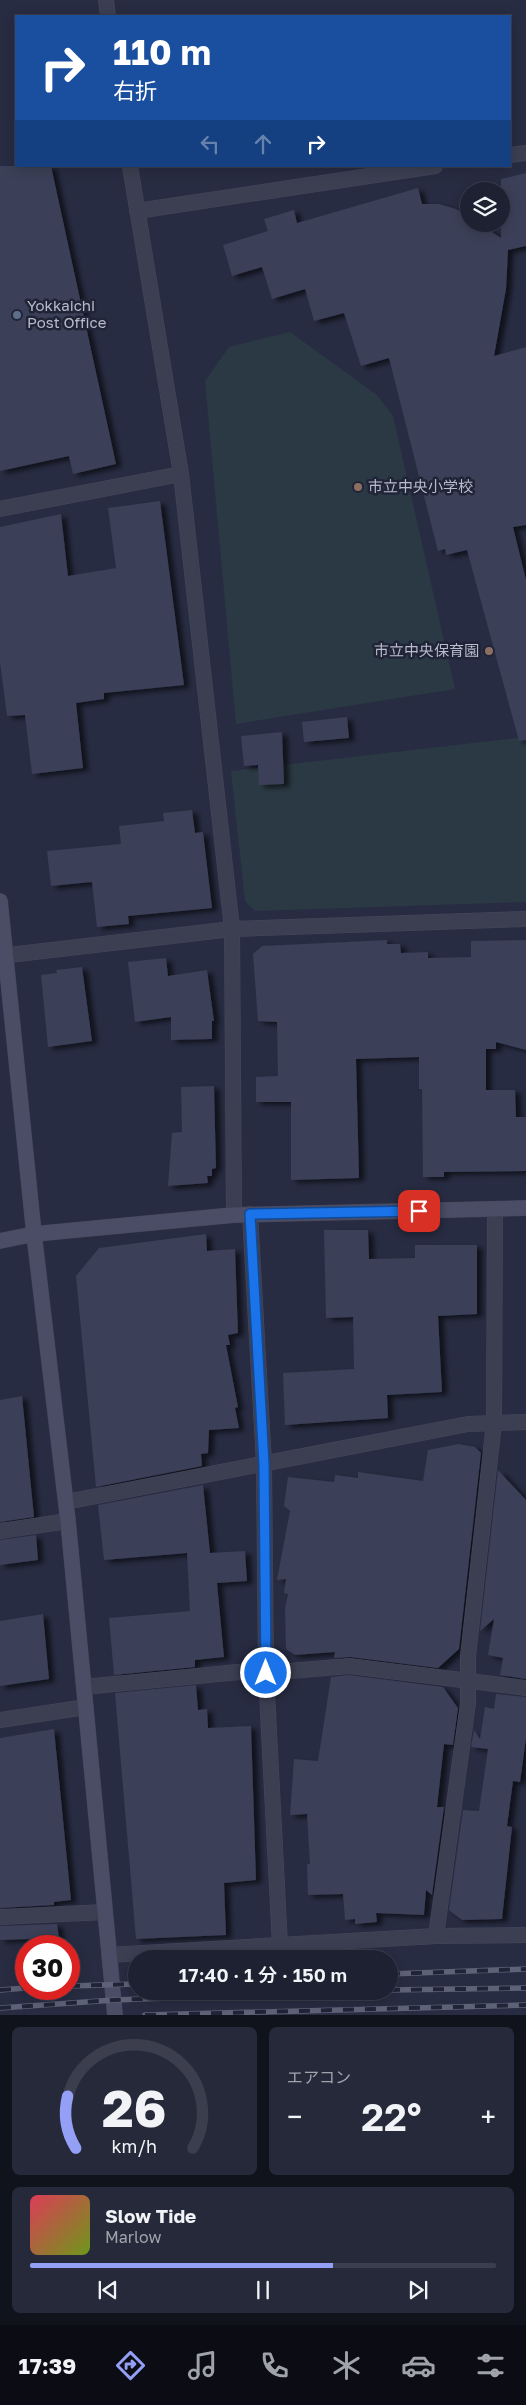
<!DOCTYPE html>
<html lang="ja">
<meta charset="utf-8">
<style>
:root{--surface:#1e2132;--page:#26293a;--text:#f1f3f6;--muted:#a1a3ac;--line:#3c3e4d;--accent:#94a0f5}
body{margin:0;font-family:"Golos Text","Noto Sans JP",sans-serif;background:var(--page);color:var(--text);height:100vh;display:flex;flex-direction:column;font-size:19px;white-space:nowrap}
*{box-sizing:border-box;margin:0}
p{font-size:16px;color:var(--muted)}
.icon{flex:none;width:28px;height:28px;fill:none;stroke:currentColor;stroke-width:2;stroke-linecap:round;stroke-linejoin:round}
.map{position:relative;height:2015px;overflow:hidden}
.side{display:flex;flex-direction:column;gap:12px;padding:12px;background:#10121c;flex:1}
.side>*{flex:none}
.hud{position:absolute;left:15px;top:15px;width:496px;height:152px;border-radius:0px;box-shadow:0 2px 12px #0003,0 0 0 1px var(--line);background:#1a4fa0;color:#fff;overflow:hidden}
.fabs{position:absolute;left:460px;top:182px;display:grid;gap:10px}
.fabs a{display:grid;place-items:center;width:50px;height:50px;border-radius:50%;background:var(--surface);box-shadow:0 2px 12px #0003,0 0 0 1px var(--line);font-size:25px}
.speed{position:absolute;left:15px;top:1935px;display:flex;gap:10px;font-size:25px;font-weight:700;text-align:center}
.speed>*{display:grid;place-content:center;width:65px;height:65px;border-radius:50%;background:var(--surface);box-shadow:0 2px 12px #0003,0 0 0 1px var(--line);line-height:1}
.speed .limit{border:8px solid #d22;background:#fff;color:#111}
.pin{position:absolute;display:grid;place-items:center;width:42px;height:42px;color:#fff;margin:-21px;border-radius:10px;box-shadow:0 2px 8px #0006}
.me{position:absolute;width:55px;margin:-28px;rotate:0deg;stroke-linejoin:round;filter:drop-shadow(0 0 4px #0008)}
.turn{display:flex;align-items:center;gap:18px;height:105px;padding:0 15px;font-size:22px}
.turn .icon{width:65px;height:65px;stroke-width:2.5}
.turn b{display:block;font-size:35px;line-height:42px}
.lanes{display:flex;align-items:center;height:48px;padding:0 15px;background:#0003;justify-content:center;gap:25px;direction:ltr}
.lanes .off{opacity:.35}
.big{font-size:38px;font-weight:600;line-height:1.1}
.side .tile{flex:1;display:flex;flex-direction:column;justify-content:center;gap:8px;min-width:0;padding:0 18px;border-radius:8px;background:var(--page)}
.side .dial{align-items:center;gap:0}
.dial svg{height:130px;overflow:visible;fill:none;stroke:var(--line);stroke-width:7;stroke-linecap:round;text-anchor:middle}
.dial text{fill:var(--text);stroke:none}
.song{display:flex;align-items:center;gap:15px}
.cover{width:60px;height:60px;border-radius:8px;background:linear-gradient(135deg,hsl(350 70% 55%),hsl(80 70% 35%))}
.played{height:5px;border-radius:2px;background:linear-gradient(90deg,var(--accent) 65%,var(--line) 65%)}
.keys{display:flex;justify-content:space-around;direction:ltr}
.heat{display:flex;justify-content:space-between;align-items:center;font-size:28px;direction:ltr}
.side .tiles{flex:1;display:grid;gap:12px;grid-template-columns:1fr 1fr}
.tile:last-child{grid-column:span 2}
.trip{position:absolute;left:128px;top:1950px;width:270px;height:50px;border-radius:25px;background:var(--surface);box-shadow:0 2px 12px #0003,0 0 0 1px var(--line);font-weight:600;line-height:50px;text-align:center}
.menu{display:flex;height:80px;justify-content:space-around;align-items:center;background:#0c0d14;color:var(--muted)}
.menu .icon{width:35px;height:35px}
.menu .active{color:var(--accent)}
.menu b{font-size:22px;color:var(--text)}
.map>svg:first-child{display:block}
</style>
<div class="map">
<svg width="526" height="2015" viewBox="0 0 526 2015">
<defs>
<filter id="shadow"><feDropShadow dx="5.5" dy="3" stdDeviation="2.5" flood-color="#0009"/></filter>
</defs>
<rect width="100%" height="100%" fill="#282c42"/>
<g fill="#2a3943">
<path d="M290 332 377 395 393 416 455 689 236 724 205 381 229 347Z"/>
<path d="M526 737V902L255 911 245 901 231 771Z"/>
</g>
<g fill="#3a3f58" filter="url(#shadow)">
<path d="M0 166H51L116 464 73 474 69 456 0 471Z"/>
<path d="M526 173V246L508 250 506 289 494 356 526 347V525L513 527 526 580V740L519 741 467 550 446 555 445 549 438 551 389 358 361 366 344 313 314 321 305 289 272 299 262 267 232 276 223 245 268 231 264 219 294 210 297 223 418 188 422 204H439L456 209 469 216V224H480L501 238V179Z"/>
<path d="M160 501 184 685 104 693V699L76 703 83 768 32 774 25 715 7 716 0 662V527L61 514 68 576 116 568 108 508Z"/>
<path d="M347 717 349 738 304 742 302 722Z"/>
<path d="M282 732 284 784 259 785 258 765 244 766 241 736Z"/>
<path d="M192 810 195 833 203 832 212 908 128 916 129 924 97 927 92 882 51 886 47 851 121 844 119 826 164 821 163 813Z"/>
<path d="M387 940V944H400L401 953 428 952V958L471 957V941L526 940V1050L496 1042V1049H486V1090H515L516 1117H526V1171L444 1172V1177H423L422 1089H419V1057L356 1059 359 1178 291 1180V1102H256V1077L278 1076 277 1022 258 1021 253 954 262 946Z"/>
<path d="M166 958 168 976 207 970 214 1021H212V1039L171 1040V1017L135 1022 128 962Z"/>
<path d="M82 967 92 1041 48 1047 41 975 57 973 56 970Z"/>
<path d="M214 1086 216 1168 212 1169V1176H207L208 1183 168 1186 172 1133 182 1132 181 1087Z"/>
<path d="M324 1230H368L369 1259 415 1258V1245H477V1314L438 1316 442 1392 387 1395 388 1418 285 1425 283 1373 354 1369 353 1317 326 1318Z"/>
<path d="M206 1234 207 1251 235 1249 238 1333 228 1335 230 1345H226L238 1407 235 1408 239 1428 209 1430 208 1453 201 1454 202 1466 96 1487 76 1276 99 1248Z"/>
<path d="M22 1396 34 1517 0 1522V1400Z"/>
<path d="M458 1444 475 1447 481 1453 459 1649 438 1668 350 1657 334 1658 335 1652 295 1655 286 1649 285 1609 288 1594 284 1593 286 1579 277 1580 290 1511 284 1506 288 1477 334 1482 335 1475 358 1478V1472L423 1481 428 1450Z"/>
<path d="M498 1470 526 1500V1679L500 1675 503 1658 488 1655 494 1619 480 1631Z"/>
<path d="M203 1485 210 1553 245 1551 247 1581 217 1583 224 1657 195 1660V1667L114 1675 109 1618 190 1611 187 1553 104 1560 98 1505Z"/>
<path d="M36 1535 38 1560 0 1565V1540Z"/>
<path d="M43 1614 49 1679 0 1686V1621Z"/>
<path d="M349 1675 443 1687 458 1708 453 1745 444 1744 437 1807H444L432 1895 426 1890 424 1915 376 1913 377 1922 355 1924V1919L345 1920 343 1894 308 1895 307 1864H310L307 1814 290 1815 294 1759 318 1761 331 1677Z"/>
<path d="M196 1685 198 1710 207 1709 208 1728 251 1726 256 1880 224 1883 226 1935 136 1939 115 1693Z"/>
<path d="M496 1694 526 1697V1738L520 1782 513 1781 507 1826 512 1827 502 1919 462 1920 449 1910 463 1810 479 1811 488 1749 471 1747 474 1730 480 1739 485 1707 494 1709Z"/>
<path d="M54 1729 71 1900 54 1902V1905L0 1908V1738Z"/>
<path d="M57 1924 59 1938 0 1940V1926Z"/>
</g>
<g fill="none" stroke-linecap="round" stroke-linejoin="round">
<defs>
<g id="street">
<path d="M106 0 108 16"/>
<path d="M510 155 526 153"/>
<path d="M130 166 181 474 232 929 234 1215"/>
<path d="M137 211 435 166"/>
<path d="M0 509 181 474"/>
<path d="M0 956 232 929 526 919"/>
<path d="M250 1214 264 1464 266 1673 280 1945"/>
<path d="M66 1502 468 1424 526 1422"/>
<path d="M0 1531 68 1521"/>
<path d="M84 1687 238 1672 266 1673 349 1666 526 1688"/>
<path d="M0 1720 86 1707"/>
<path d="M0 1917 105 1912"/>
<path d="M436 1936 468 1703V1656L494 1423 495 1210"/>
<path d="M109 1955 436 1936 526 1935"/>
</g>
<g id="secondary">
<path d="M0 901 34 1234 68 1521 115 2015"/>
<path d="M0 1241 34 1234 234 1215 526 1208"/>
</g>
</defs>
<use href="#street" stroke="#46485b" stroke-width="16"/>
<use href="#secondary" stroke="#46485b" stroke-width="16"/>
<use href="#street" stroke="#3c3f52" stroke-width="15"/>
<use href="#secondary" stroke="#4a4d65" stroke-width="15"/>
<defs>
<g id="rail">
<path d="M389 1974 526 1969"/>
<path d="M69 1986 136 1984"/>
<path d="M0 1990 26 1988"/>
<path d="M389 1990 526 1988"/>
<path d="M0 2008 114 2000 360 1991"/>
<path d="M145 2015 526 2005"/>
</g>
</defs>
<use href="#rail" stroke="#5e6278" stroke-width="5.5"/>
<use href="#rail" stroke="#202437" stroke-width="4" stroke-dasharray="11" stroke-linecap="butt"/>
</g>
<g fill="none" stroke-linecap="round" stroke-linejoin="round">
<defs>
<path id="route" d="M266 1673 264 1464 250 1214 419 1211"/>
</defs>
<use href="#route" stroke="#114b97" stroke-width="12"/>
<use href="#route" stroke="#1a73e8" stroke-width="9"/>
</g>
<circle fill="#5c6f8a" stroke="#202437" stroke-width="2" cx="17" cy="315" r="5"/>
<g fill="#8d6e63" stroke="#202437" stroke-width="2">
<circle cx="358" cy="487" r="5"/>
<circle cx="489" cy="651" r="5"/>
</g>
<g text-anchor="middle" stroke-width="5" stroke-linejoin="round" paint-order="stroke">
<g font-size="15" fill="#b9bbcc" stroke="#202437" text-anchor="start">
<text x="27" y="311">Yokkaichi<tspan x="27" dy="17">Post Office</tspan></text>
<text x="368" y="492">市立中央小学校</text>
<text x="479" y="656" text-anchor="end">市立中央保育園</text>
</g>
</g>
</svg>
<div class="fabs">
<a><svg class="icon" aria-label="layers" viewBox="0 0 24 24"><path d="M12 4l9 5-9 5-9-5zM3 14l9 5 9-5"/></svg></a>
</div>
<div class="speed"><div class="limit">30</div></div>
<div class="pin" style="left:419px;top:1211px;background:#d93025"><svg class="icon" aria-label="arrive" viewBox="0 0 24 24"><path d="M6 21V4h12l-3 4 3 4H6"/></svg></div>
<svg class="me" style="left:266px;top:1673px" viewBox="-20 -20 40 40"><circle r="17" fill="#1a73e8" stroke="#fff" stroke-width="3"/><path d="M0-11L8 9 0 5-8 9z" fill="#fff"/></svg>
<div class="trip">17:40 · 1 分 · 150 m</div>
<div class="hud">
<div class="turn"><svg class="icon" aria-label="right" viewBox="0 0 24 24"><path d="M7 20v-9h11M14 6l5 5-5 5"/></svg><div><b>110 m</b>右折</div></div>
<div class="lanes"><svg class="icon off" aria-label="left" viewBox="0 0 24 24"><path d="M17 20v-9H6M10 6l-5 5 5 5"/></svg><svg class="icon off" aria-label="ahead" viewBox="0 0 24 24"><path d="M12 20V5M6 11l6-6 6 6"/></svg><svg class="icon" aria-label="right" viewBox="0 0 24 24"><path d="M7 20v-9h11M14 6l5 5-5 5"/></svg></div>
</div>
</div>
<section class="side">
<div class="tiles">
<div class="tile dial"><svg viewBox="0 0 100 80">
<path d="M14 69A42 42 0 1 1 86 69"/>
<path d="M14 69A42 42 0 0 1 9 37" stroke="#94a0f5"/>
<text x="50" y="56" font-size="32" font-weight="700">26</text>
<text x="50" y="72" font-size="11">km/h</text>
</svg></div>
<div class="tile"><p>エアコン</p>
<div class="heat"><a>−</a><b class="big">22°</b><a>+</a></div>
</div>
<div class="tile">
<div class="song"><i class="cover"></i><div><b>Slow Tide</b><p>Marlow</p></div></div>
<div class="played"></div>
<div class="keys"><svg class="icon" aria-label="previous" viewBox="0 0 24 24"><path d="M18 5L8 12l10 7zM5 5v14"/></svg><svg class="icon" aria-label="pause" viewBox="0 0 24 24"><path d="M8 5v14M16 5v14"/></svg><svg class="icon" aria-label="next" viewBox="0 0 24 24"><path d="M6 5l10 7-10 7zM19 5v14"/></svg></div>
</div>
</div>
</section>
<nav class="menu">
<b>17:39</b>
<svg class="icon active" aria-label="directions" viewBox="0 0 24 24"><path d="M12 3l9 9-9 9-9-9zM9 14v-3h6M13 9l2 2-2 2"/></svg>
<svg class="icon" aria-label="music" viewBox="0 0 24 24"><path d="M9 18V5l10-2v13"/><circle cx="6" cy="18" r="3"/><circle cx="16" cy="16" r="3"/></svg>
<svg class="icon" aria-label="phone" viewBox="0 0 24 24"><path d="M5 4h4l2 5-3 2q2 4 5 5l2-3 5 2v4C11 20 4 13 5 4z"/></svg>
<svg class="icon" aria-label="climate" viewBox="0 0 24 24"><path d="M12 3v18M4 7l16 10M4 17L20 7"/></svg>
<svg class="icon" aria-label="car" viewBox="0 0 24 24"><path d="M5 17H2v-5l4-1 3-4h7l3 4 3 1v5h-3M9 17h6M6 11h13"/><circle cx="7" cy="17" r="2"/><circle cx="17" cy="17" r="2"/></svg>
<svg class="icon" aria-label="filters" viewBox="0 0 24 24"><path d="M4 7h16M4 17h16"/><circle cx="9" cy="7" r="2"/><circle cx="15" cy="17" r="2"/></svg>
</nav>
